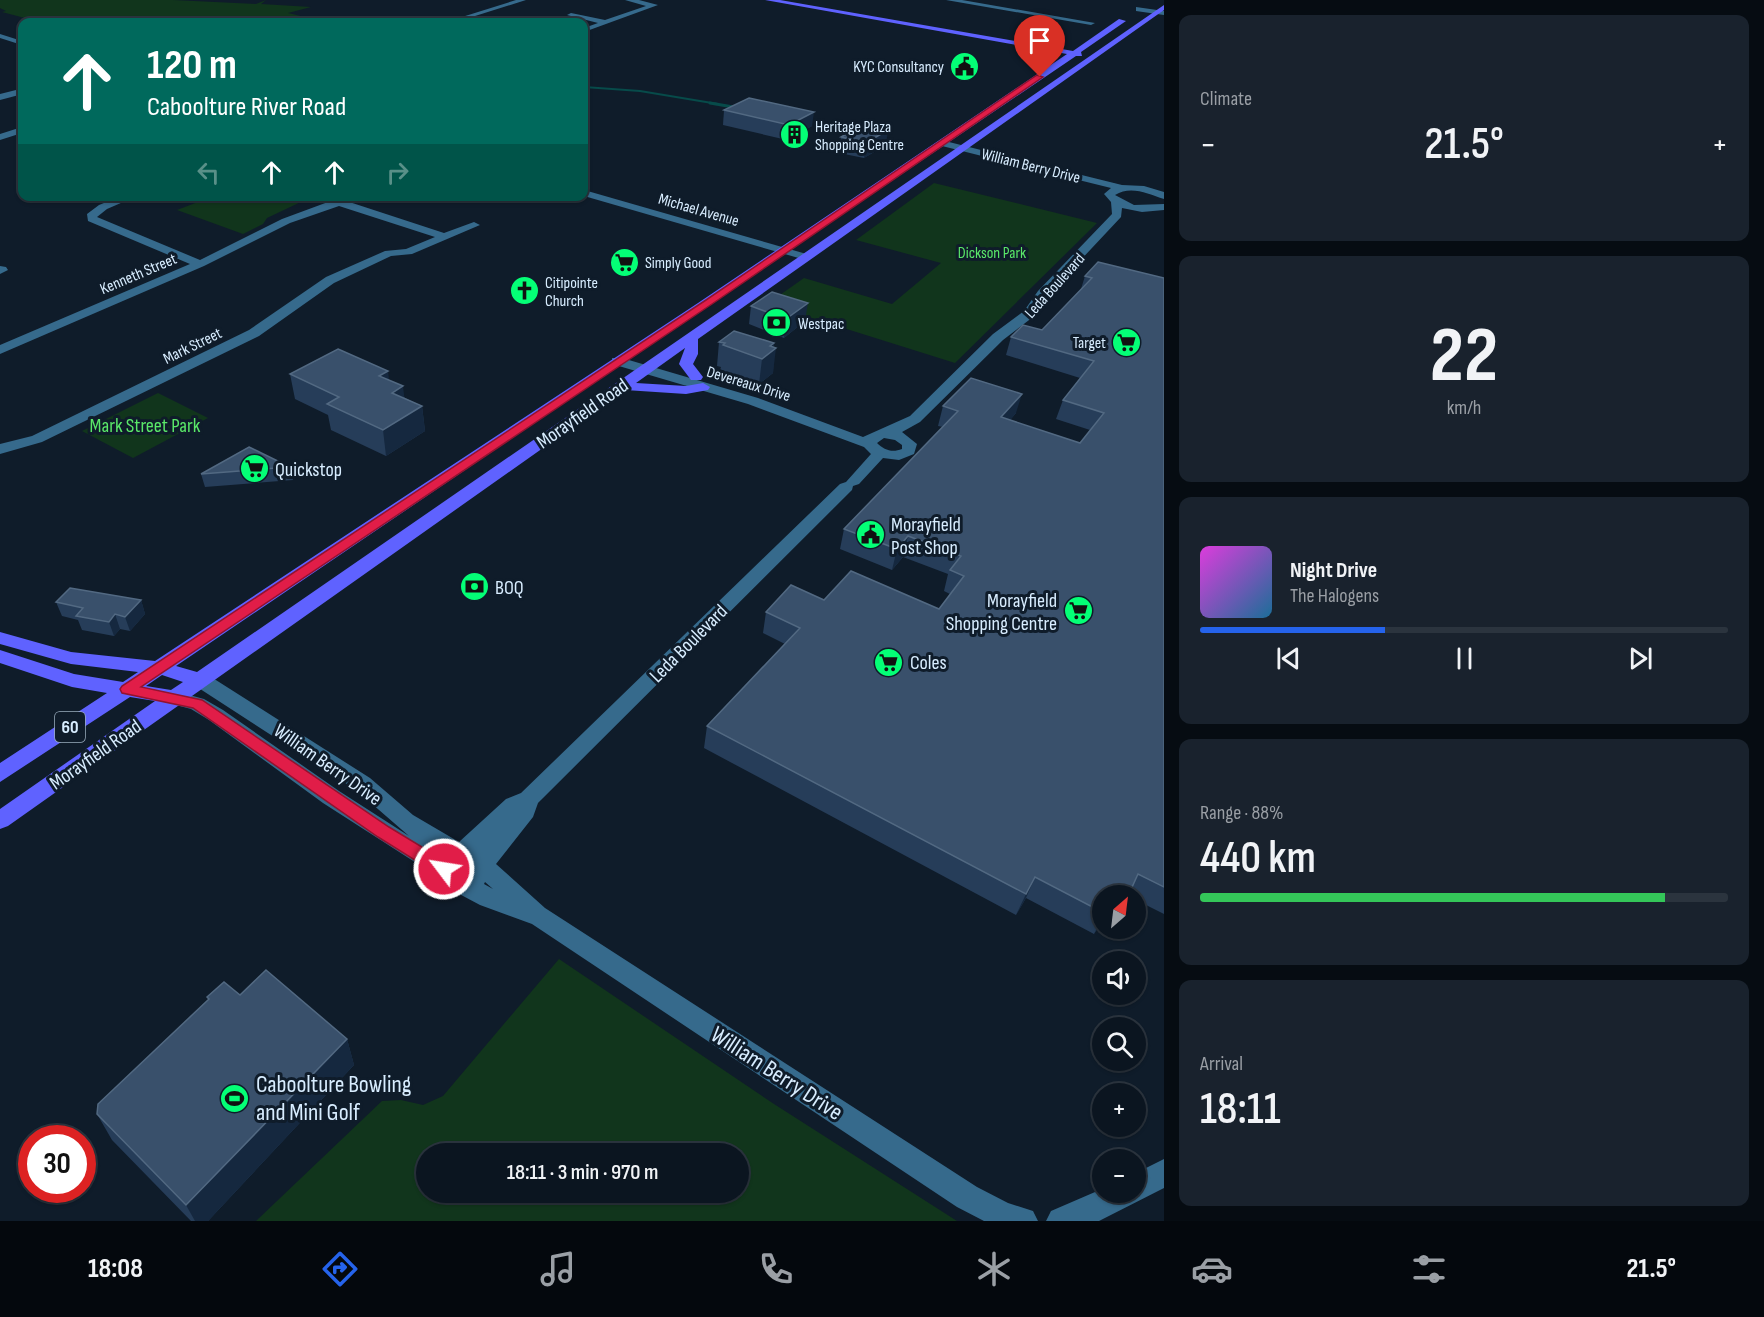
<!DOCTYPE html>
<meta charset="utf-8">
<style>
:root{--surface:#0b1520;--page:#19222d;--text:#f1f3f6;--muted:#9a9fa5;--line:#2b343e;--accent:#2563eb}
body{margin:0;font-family:"Sofia Sans Condensed",sans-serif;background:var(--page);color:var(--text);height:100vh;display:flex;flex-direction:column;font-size:22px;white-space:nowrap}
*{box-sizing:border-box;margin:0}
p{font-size:20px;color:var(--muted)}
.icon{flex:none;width:33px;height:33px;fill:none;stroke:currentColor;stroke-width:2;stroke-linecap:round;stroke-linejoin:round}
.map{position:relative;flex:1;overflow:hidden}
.side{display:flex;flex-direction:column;gap:15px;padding:15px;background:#060c12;width:600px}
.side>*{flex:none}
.banner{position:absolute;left:18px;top:18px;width:570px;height:183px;border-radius:12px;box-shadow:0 2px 4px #0004,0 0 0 2px var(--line);background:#00695c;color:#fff;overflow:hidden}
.needle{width:39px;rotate:28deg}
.controls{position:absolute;left:1092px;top:885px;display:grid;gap:12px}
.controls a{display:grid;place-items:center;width:54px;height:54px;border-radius:50%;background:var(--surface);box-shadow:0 2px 4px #0004,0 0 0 2px var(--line);font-size:30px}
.speed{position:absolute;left:18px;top:1125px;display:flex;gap:12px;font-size:30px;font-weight:700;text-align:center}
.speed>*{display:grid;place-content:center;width:78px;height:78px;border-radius:50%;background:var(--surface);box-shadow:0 2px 4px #0004,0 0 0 2px var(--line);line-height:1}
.speed .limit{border:9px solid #d22;background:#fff;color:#111}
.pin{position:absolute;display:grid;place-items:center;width:51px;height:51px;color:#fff;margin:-62px -26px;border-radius:50% 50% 50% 0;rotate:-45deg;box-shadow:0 0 6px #0007}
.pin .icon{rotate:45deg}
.me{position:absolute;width:66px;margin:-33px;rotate:301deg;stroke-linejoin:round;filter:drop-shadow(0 0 4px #0008)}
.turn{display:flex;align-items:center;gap:21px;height:126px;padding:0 30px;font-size:27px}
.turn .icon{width:78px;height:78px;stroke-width:2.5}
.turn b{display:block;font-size:42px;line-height:51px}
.lanes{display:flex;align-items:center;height:57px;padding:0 30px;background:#0003;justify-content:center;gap:30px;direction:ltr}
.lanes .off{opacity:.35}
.big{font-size:45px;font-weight:600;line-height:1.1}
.side .card{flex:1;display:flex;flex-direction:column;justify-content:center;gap:9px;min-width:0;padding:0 21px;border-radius:12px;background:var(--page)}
.side .dial{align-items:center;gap:0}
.dial b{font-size:78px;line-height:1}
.song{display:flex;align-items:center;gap:18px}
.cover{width:72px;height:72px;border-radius:9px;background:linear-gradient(135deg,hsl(300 70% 55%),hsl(200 70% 35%))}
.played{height:6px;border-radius:3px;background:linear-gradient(90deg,var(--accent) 35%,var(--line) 35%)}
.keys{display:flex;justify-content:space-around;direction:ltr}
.heat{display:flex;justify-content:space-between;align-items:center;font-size:33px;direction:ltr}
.charge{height:9px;border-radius:4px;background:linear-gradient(90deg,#34c759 88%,var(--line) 0)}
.trip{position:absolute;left:416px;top:1143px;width:333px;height:60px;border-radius:30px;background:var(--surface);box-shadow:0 2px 4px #0004,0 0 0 2px var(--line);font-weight:600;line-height:60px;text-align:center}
.menu{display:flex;height:96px;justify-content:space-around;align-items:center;background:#04080d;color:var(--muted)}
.menu .icon{width:42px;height:42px}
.menu .active{color:var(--accent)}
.menu b{font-size:27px;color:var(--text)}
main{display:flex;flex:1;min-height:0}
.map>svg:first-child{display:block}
</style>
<main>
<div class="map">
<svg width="1164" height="1221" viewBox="0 0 1164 1221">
<rect width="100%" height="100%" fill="#0f1c2a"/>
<g fill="#11351c" fill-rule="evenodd">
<path d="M0 0H173L256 4 266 0 261 4 311 7 288 13 326 22H40L2 12 6 11 0 8Z"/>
<path d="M934 183 1097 223 955 363 767 304 804 278 892 304 941 263 856 240Z"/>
<path d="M294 196 305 200 267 218 263 224 243 234 177 210 211 197Z"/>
<path d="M158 393 208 418 133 458 82 431Z"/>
<path d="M559 959 774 1104 957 1221H256L382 1101 401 1100 423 1105 443 1096ZM426 1154H738V1192H426Z"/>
</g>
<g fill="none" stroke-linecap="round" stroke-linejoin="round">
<path stroke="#074b4a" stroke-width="2" d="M584 87 640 91 718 104"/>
<path stroke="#074b4a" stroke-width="3" d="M710 103 739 108"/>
<g fill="#366a8c" fill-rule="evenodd">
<path d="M516 0H526L456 22H446Z"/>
<path d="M625 0H639L658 5 584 32V28L598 23 567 15 571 13 605 20 646 6Z"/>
<path d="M946 0H962L1095 23 1091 25Z"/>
<path d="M1136 7 1164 11V15L1136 11Z"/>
<path d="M0 34 22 41V45L0 38Z"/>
<path d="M16 90 19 95 0 100V94Z"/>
<path d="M22 127V133L0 140V134Z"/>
<path d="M941 140 1122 185 1144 186 1164 192V199C1148 194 1131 185 1115 195L1134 205 1164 204V210L1142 212 1122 208 1121 217 1047 296 1033 317 1003 340 920 422 902 432 917 444 914 454 899 460 883 458 859 484 853 486 852 490 538 803 533 817 496 864 545 908 977 1187 1008 1203 1033 1211 1038 1221H984L957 1207 532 924 480 905 448 888 435 875 323 803 209 720 191 709 168 703 165 698 168 693 175 691 204 699 223 710 339 791 409 836 356 790 194 685 191 680 194 675H208L370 778 413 815 459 842 506 799 521 793 840 484 846 482 871 454 864 447 748 404 612 364V358H622L758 398 863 437 910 416 993 334 1024 311 1038 291 1112 214 1111 202 1104 194 1111 188 938 145 936 143ZM884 438 895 440 902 445V449C892 453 884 450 877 443ZM465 858 472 861V865L469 869 459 871 454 865 457 860ZM485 882 493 889 484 884Z"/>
<path d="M584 190 810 255 812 257 802 259 584 196Z"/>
<path d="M121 196H137L107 209 97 217 200 260 282 219 328 202 314 196H331L444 233 474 222 480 225 412 254 391 256 334 283 259 336 42 442 0 454V444L32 436 249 330 326 277 385 251 406 249 435 237 339 206 290 223 204 266 0 354V345L190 264 88 221 87 214 99 205Z"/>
<path d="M0 266 6 267 8 270 0 274Z"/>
<path d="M1164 1159V1188L1099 1221H1046L1051 1211 1102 1189V1192H1136V1173Z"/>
</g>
<path fill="#5f62ff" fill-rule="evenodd" d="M765 0H780L1073 51 1119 19 1126 21 1081 52 1082 56H1076L176 666 197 672 1164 5V10L698 339V354L693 364 703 377 701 380H691L679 364 685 348 636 383 686 386 703 383 710 387 708 390 686 394 625 390 8 826 0 829V809L155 701 130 697 0 782V763L107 693 72 687 0 663V650L74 674 123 682 138 672 71 664 0 644V632L71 652 155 661 698 303 1067 54ZM162 675 183 682 171 690 146 686Z"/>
</g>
<g fill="#263d59">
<path d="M724 110 812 126 787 140 723 125Z"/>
<path d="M841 137 886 145 864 158 839 153Z"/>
<path d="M1085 276 1164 278V914L1136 900V896H1102V922L1094 934 1026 898 1016 915 704 748 707 726 785 644 763 633 766 612 824 600 939 609 950 594 944 591 948 574 903 557 892 570 840 549 844 529 943 427 938 426 943 406 1016 413 1010 420 1080 443 1090 430 1056 419 1063 400 1080 378 1006 355 1011 337 1042 330 1081 289Z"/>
<path d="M751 306 805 321 784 338 749 324Z"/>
<path d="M719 342 774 348 773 373 759 384 720 370 721 367 717 366Z"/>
<path d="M290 374 389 380 405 398 422 406 425 431 386 456 331 430 328 415 295 399Z"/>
<path d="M290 467 293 480 205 487 201 474Z"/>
<path d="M141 600 145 614 130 631 120 629 114 636 82 630 78 620 62 616 56 602Z"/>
<path d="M240 995 347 1039 354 1065 208 1221H191L112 1140 97 1114 208 1000 207 997Z"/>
</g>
<g fill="#15283f">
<path d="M814 112 812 126 787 140 789 125Z"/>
<path d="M888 130 886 145 864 158 866 143Z"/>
<path d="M808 303 805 321 784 338 786 319Z"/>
<path d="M774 343V350L776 348 773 373 759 384 762 359 770 346Z"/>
<path d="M388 371 391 396 379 376Z"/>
<path d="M403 386 406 412 392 393Z"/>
<path d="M1022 394 1016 413 996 437 1001 417Z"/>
<path d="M422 406 425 431 386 456 383 430Z"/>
<path d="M908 536 903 557 892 570 897 549Z"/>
<path d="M141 600 145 614 130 631 125 617Z"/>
<path d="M115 614 120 629 114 636 109 622Z"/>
<path d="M1035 877 1026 898 1016 915 1026 894Z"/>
<path d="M1102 918V922L1094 934Z"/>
<path d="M347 1039 354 1065 208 1221H195L186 1205Z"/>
</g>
<g fill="#39506b" stroke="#526982" stroke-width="1.5">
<path d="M749 98 814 112 789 125 724 110Z"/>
<path d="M866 125 888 130 866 143 841 137 859 127Z"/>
<path d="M1098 262 1164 278V887L1138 874 1128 896H1102V912L1035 877 1026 894 707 726 800 628 766 612 791 585 824 600 851 571 939 609 964 576 950 570 961 556 908 536 897 549 844 529 958 411 943 406 971 378 1022 394 1001 417 1080 443 1104 413 1063 400 1094 361 1011 337 1023 325 1042 330 1092 278 1085 276Z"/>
<path d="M772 292 808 303 786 319 751 306Z"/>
<path d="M734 331 774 343 770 346 776 348 762 359 723 345 725 343 719 342Z"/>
<path d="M338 349 388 371 379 376 403 386 392 393 422 406 383 430 327 404 339 397 290 374Z"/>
<path d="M249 447 290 467 201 474Z"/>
<path d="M70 588 141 600 125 617 115 614 109 622 76 616 83 608 56 602Z"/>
<path d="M266 970 347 1039 186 1205 97 1114 98 1104 209 999 207 997 224 982 240 995Z"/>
</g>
<path fill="#e11d48" stroke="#92132f" stroke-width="1.5" d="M1037 75 1043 77 712 304 141 687 202 700 389 827 450 864 452 869 450 874H437L378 837 193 708 122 693 120 689 122 686 706 300Z"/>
<defs>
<symbol id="civic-disc" viewBox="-11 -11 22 22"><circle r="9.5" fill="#04ff76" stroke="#0f1c2a"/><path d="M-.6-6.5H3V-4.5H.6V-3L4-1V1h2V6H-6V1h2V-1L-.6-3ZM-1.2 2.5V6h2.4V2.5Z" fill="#111"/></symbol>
<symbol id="building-disc" viewBox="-11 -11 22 22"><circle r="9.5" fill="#04ff76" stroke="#0f1c2a"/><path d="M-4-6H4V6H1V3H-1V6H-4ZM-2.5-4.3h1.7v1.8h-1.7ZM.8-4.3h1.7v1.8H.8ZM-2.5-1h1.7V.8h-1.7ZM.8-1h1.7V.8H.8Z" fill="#111"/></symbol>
<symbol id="supermarket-disc" viewBox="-11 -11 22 22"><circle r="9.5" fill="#04ff76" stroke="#0f1c2a"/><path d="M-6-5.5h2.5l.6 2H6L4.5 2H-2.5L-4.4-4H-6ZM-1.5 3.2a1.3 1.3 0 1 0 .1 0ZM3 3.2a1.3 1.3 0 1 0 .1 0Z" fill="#111"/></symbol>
<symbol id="church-disc" viewBox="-11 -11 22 22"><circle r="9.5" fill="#04ff76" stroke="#0f1c2a"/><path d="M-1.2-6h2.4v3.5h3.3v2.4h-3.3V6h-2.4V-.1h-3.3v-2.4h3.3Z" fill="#111"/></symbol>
<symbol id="bank-disc" viewBox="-11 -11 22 22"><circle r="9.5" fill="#04ff76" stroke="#0f1c2a"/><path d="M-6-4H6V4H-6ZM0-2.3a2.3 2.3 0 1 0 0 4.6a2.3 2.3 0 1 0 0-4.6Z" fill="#111"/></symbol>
<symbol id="stadium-disc" viewBox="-11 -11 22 22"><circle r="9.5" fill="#04ff76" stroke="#0f1c2a"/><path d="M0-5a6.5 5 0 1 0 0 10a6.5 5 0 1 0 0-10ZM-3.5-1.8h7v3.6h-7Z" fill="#111"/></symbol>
</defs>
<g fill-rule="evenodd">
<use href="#civic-disc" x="948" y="50" width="33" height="33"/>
<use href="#building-disc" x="778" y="118" width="33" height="33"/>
<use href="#supermarket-disc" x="608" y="246" width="33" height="33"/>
<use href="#church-disc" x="508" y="274" width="33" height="33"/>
<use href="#bank-disc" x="760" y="306" width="33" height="33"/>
<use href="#supermarket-disc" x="1110" y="326" width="33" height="33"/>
<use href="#supermarket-disc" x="238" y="452" width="33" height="33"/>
<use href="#civic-disc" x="854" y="518" width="33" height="33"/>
<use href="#bank-disc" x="458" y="570" width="33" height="33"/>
<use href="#supermarket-disc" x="1062" y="594" width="33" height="33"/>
<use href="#supermarket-disc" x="872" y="646" width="33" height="33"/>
<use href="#stadium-disc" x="218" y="1082" width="33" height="33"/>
</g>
<g text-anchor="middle" stroke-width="6" stroke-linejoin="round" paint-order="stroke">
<g font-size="16" fill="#d8edff" stroke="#0f1c2a" text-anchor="start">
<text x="944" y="72" text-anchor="end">KYC Consultancy</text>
<text x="815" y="132">Heritage Plaza<tspan x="815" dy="18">Shopping Centre</tspan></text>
<text x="645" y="268">Simply Good</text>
<text x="545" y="288">Citipointe<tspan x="545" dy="18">Church</tspan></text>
<text x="798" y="329">Westpac</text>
<text x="1106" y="348" text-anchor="end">Target</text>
</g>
<g font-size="16" fill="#d8edff" stroke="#0f1c2a">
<text transform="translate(1031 165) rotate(14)" y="6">William Berry Drive</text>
<text transform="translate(699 209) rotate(16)" y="6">Michael Avenue</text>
<text transform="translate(138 273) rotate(-23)" y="6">Kenneth Street</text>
<text transform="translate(1054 285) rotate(-48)" y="6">Leda Boulevard</text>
<text transform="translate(192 345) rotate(-26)" y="6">Mark Street</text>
<text transform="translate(749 383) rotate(17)" y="6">Devereaux Drive</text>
</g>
<g font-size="16" fill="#5ae869" stroke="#0f1c2a">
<text x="992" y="258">Dickson Park</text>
</g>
<rect fill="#0f1c2a" stroke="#9caebf" stroke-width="1.5" x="55" y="712" width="30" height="30" rx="4.5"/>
<g font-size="18" font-weight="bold" fill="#d8edff">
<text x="70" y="733">60</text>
</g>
<g font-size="20" fill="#d8edff" stroke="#0f1c2a">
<text transform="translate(582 413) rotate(-35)" y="7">Morayfield Road</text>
<text transform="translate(688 643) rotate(-45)" y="7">Leda Boulevard</text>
<text transform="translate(95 754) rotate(-35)" y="7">Morayfield Road</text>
<text transform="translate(328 764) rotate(35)" y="7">William Berry Drive</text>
</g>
<g font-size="20" fill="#5ae869" stroke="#0f1c2a">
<text x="145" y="432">Mark Street Park</text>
</g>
<g font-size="20" fill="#d8edff" stroke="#0f1c2a" text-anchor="start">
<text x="275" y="476">Quickstop</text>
<text x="891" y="531">Morayfield<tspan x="891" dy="23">Post Shop</tspan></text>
<text x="495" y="594">BOQ</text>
<text x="1057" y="607" text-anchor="end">Morayfield<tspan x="1057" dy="23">Shopping Centre</tspan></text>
<text x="910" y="669">Coles</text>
</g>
<g font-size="24" fill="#d8edff" stroke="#0f1c2a">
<text transform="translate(777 1073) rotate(33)" y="8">William Berry Drive</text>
</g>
<g font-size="24" fill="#d8edff" stroke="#0f1c2a" text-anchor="start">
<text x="256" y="1092">Caboolture Bowling<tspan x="256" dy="28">and Mini Golf</tspan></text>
</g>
</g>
</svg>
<div class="controls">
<a><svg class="needle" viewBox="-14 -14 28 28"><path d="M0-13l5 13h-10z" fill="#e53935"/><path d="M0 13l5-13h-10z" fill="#9a9fa5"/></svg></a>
<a><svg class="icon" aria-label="sound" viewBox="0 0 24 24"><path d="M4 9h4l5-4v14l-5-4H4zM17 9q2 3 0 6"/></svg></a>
<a><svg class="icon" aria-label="search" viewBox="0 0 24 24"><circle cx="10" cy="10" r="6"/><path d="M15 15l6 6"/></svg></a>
<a>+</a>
<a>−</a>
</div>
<div class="speed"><div class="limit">30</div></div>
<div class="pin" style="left:1040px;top:77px;background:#d93025"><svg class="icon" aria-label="arrive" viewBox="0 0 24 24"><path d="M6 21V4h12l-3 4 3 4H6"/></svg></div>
<svg class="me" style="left:444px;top:869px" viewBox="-20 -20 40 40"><circle r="17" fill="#e11d48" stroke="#fff" stroke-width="3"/><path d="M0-11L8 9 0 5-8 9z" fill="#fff"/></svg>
<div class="trip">18:11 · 3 min · 970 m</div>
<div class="banner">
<div class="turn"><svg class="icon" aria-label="ahead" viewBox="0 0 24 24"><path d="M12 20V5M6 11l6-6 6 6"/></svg><div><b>120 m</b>Caboolture River Road</div></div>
<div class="lanes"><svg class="icon off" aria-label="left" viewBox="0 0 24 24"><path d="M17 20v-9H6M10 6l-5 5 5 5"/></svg><svg class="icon" aria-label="ahead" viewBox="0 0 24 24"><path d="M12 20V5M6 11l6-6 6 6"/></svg><svg class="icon" aria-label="ahead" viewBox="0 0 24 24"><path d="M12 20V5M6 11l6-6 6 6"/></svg><svg class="icon off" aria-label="right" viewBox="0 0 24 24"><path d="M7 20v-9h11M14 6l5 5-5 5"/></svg></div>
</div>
</div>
<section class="side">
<div class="card"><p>Climate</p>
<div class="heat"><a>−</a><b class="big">21.5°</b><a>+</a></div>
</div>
<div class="card dial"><b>22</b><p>km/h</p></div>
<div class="card">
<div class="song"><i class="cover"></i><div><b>Night Drive</b><p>The Halogens</p></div></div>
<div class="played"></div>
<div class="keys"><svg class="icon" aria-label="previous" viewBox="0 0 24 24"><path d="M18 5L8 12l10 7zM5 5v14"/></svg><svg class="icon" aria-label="pause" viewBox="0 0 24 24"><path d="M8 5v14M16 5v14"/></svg><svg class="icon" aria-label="next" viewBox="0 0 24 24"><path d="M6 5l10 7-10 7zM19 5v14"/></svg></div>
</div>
<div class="card"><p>Range · 88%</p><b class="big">440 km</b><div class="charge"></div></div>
<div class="card"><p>Arrival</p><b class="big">18:11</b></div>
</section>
</main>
<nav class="menu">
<b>18:08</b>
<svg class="icon active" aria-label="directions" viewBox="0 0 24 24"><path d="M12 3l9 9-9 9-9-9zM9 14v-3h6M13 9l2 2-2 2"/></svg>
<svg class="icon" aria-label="music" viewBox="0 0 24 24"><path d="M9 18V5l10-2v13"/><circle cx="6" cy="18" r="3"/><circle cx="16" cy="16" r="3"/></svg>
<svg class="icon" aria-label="phone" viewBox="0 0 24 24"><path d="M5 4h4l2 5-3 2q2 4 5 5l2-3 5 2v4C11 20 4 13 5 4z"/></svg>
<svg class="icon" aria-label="climate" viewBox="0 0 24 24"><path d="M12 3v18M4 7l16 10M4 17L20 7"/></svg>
<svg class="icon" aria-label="car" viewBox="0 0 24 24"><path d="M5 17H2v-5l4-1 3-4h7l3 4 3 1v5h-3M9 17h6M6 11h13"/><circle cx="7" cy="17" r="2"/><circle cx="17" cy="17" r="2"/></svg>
<svg class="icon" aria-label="filters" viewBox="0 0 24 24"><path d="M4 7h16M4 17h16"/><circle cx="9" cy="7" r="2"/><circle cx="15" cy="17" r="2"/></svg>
<b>21.5°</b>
</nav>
